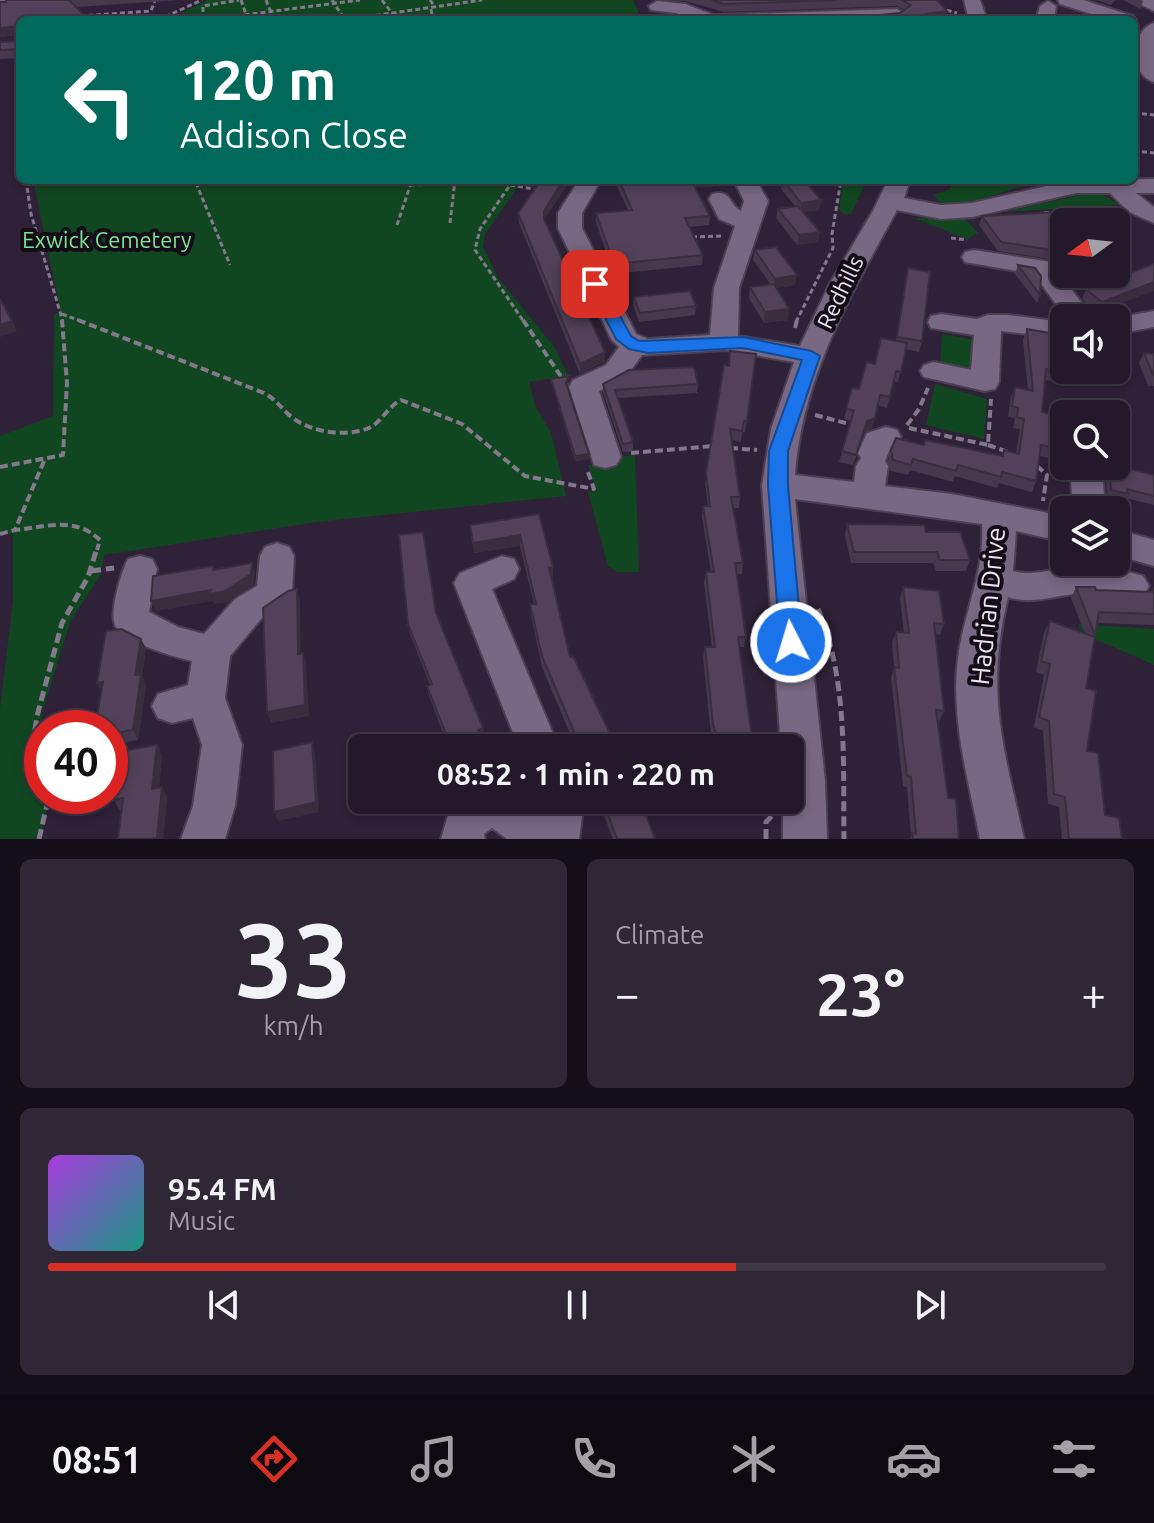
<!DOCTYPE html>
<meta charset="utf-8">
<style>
:root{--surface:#23192a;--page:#2f2636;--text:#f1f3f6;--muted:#a3a0a8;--line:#403847;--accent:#d93025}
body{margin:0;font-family:Ubuntu,sans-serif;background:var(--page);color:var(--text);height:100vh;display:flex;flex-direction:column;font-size:30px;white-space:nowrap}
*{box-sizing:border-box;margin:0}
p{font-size:26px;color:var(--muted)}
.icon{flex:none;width:44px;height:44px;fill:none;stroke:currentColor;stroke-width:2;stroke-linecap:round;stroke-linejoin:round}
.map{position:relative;height:839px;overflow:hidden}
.details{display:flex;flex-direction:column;gap:20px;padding:20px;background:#130e17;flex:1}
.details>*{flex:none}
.hud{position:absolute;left:16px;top:16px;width:1122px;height:168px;border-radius:12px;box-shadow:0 4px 12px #0003,0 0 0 2px var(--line);background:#00695c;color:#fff;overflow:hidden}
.needle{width:52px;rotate:255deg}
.buttons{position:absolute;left:1050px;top:208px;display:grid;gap:16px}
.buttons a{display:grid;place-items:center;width:80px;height:80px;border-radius:12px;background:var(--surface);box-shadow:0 4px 12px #0003,0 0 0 2px var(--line);font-size:40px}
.speed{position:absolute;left:24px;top:710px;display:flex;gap:16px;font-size:40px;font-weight:700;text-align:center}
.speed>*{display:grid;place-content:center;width:104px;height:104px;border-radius:50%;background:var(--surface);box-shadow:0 4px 12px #0003,0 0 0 2px var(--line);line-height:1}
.speed .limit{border:12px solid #d22;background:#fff;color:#111}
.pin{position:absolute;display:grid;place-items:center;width:68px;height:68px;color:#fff;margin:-34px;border-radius:16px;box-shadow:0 4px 12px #0006}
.me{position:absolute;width:88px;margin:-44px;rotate:355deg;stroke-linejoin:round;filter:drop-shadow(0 0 6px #0008)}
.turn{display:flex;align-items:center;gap:28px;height:168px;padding:0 32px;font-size:36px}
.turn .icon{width:104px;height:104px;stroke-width:2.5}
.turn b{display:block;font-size:56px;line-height:68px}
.big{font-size:60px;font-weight:600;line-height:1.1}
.details .card{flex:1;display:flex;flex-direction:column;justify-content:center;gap:12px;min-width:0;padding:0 28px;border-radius:12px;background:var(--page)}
.details .dial{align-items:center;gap:0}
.dial b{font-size:104px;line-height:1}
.song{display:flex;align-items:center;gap:24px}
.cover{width:96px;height:96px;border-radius:12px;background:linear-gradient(135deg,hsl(280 70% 55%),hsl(170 70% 35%))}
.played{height:8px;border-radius:4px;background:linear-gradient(90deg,var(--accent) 65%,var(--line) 65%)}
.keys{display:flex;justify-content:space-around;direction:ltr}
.heat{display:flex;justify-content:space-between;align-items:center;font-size:44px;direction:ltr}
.details .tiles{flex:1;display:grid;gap:20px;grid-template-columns:1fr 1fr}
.card:last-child{grid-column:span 2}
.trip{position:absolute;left:348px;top:734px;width:456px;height:80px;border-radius:12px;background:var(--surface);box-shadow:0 4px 12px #0003,0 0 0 2px var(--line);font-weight:600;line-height:80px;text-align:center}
.menu{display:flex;height:128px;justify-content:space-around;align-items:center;background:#0e0a11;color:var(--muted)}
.menu .icon{width:56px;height:56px}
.menu .active{color:var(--accent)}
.menu b{font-size:36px;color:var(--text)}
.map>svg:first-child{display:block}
</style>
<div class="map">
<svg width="1154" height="839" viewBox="0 0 1154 839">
<rect width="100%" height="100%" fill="#2f2138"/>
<g fill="#114720">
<path d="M207 0H633L642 20H169Z"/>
<path d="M33 180H497L520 184 485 234 483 247 499 279 555 348 568 376 529 382 536 408 551 433 566 496 317 522 104 555 101 574 71 620 42 712V796H50L40 839H0V709L13 601V533L0 535V436L53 416 54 314 61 313Z"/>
<path d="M844 180H867L851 214H844L839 209Z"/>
<path d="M952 180H1020L1026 185 975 201 944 205 933 195 950 189Z"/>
<path d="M1086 194 1103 195 1120 205 1003 212Z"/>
<path d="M914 218 965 219 978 233 967 239Z"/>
<path d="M942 334 975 340 979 371 940 363Z"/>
<path d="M935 384 987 399 984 439 926 425Z"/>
<path d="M635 455 639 572H617L608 566 588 492 597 491 588 465 612 463 611 458Z"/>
<path d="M1078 624 1154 629V665L1082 633Z"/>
</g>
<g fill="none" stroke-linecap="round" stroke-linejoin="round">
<defs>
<g id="minor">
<path d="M0 0H11L6 8 0 9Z"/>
<path d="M964 0H980L987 20H969Z"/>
<path d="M1058 0H1083L1133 16 1136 20H1110L1060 4Z"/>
<path d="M1132 0H1154V11Z"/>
<path d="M657 1 685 4 714 15 897 9 906 14 897 19 871 20H695L676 13 651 10 649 6Z"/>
<path d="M1048 1 1056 6 1054 20H1036L1040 6Z"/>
<path d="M1154 23V82C1128 75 1130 30 1154 23Z"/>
<path d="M1154 179V193H1136L1154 207V223L1129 212 1110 193H1076L972 217 941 219 897 210C851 294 802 378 795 475L854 482 856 466 861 458 858 453 867 433 886 427 897 430 901 437 891 446 885 461 888 466 885 486 952 494 1064 516V542L1016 531 1013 571C1032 577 1055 568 1075 567 1096 565 1123 570 1143 576L1149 586 1143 596C1121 603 1099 593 1075 594 1052 596 1031 605 1008 597 985 693 1003 746 1024 839H980C968 778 949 714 959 651 966 608 985 568 982 524L795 499 825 781 827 839H783V800H790V748H781L762 485 771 429 794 362 725 350 642 355 626 377 599 391 621 457 616 465 605 468 594 465 569 387 573 380 606 365 619 347 611 339 558 228V213L579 180H601L582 213V228L636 334 648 339 710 335 714 288 735 226 719 219 709 199 712 194C732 189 728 204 741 211L744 201 734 180H756L768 201 739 288 738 336 800 346 829 285 873 211 888 180H910L904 198 941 205 972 203 1073 180Z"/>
<path d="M974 250 1064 264V274H1073L1063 278 1093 318H1066L1034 274 965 262 962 257 965 252Z"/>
<path d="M1154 311V327L1116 334 1115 318Z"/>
<path d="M941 314 977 319 988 315H1007L1064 322V338L1001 331 999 382 995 389 985 391 924 377 920 371 924 365 934 362 971 370 974 335 931 328 928 322 931 316Z"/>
<path d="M1070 466H1102L1105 510H1073Z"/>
<path d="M1116 529 1154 540V566L1116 555Z"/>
<path d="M277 543 289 547 294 556 292 593 287 603 261 619 230 656 225 698 242 745 235 806 225 839H181L193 806 202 745 193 718 172 723 158 718 152 706 158 694 188 685 192 661C171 656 129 644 116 627 108 616 121 572 128 559L140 556 152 559 157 569 149 612 178 627 204 634 235 599 257 586 260 556 265 547Z"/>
<path d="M502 556 514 559 519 569 514 579 492 589 559 748H519L454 583 460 573Z"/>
<path d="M461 800H522L539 811 537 800H579L582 816 579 839H507L492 828 484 834 485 839H441L449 812Z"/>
</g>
</defs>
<use href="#minor" stroke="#4b3f52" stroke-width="4"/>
<g stroke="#84798c" stroke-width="3" stroke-dasharray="5 3" stroke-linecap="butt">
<path d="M241 0 248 20"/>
<path d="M266 0 274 20"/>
<path d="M332 0 345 20"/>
<path d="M382 0 397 20"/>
<path d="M430 0 435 7"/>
<path d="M939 8 957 13"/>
<path d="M431 9 433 20"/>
<path d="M80 16 151 11 155 0"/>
<path d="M158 20 202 0"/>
<path d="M203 20V6L239 0"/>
<path d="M205 20 360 0"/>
<path d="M344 20 482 0"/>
<path d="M1134 113 1154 115"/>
<path d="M1134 151 1154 153"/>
<path d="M26 180 31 214 63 322"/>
<path d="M180 180 196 183 230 265"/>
<path d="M489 180 510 185 480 229 475 250 524 322"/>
<path d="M410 185 455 183"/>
<path d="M510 185 539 190"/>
<path d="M1044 213 1111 208"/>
<path d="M450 223 455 180"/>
<path d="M397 225 412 180"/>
<path d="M692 237 723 236"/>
<path d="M951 238 967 240"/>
<path d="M62 314 83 322"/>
<path d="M796 322 833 248 832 234 841 180"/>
</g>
<g stroke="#84798c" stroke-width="4" stroke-dasharray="8 4" stroke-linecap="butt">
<path d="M78 320 264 393C275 399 278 404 287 413 306 432 344 438 369 428 381 423 388 406 401 400L462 424 525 476 594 489 588 472"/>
<path d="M523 320 560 375H566"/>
<path d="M795 328 797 320"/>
<path d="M815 415 853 425"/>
<path d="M907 425 919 409 928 388"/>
<path d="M909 428 988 445 991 399"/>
<path d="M988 445 1008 452"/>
<path d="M730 448 757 450"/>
<path d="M631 453 713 446"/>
<path d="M44 461 15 530C46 527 75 516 100 540L97 550"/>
<path d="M1037 466 1047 475 1043 501"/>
<path d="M0 467 63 455 67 383 62 320"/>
<path d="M0 534 15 530"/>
</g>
<g stroke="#84798c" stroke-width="5" stroke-dasharray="10 5" stroke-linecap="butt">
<path d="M91 571 114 568"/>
<path d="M818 609C848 679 843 764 844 839"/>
<path d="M42 773 32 748 37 716 62 623 88 577 97 548"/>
<path d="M39 839 49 796"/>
<path d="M766 839V822L772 816"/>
</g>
<use href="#minor" fill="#786883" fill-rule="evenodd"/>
</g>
<g fill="#47384d">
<path d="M6 0H180L76 7 20 20V58L0 59V42L19 41V35L0 37V2H6Z"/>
<path d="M663 0H937L947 11 945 19 940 20H878L879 15 900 13 904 10 897 6 724 12 685 1Z"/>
<path d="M1097 0H1115L1111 5Z"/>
<path d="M1123 0H1141L1143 1 1140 9Z"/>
<path d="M614 180H727L726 185 696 188 710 216 709 225 689 227 703 255 702 265 613 274 596 222V213L628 210Z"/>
<path d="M783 180H804L821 200 819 210 804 212 818 242 797 245 776 218 778 209 795 206 781 189Z"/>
<path d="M562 190 544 219 605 361 580 374 519 223 518 213Z"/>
<path d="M982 216 1064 222 1063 261 998 251 979 225Z"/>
<path d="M755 250 795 285 776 288 788 320 764 323 749 298 750 287 771 285 753 260Z"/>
<path d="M1154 264 1097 312 1082 299 1086 289Z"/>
<path d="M1018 265 1040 295 1037 303 1015 274Z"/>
<path d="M908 268 922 341 919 352 906 349 898 382 893 381 887 408 878 405 872 428 864 432 853 465 839 462 851 421 844 419 852 388 859 389 896 340Z"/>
<path d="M634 297 696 306 695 315 639 322 633 306Z"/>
<path d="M1027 329 1055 371 1051 381 1045 380 1042 412 1049 419 1062 449 1057 460 1040 456 1036 481 1032 492 999 483 997 488 955 476 953 482 910 470 908 475 890 471 888 461 891 450 924 445 1001 456 1004 450 1016 453 1020 429 1013 428 1015 418 1008 417 1011 397 1015 387 1028 390 1023 340Z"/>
<path d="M1144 353 1154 354V386H1148L1139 363Z"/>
<path d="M756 354 745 432H742L741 442 732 440 740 497 739 508H733L743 563 742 574H736L746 637 744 647H739L752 739 757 748H715L711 734 703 658 705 647H712L704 583 706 572H711L702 517 703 506H708L705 483 728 366Z"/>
<path d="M551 379 569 382 567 386 589 454V459L575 461 552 384Z"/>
<path d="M603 384H698L697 393 618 398 633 442V451L623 452 603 392Z"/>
<path d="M1105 466H1116L1154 475V505L1125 498 1123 502 1107 498Z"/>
<path d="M539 514 553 567V578H552L570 657 617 748H576L542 667 531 615 530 604H534L520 546 474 553 470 525Z"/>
<path d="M847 524 926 532 970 560 966 571H936L933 563H851L845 535Z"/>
<path d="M903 587 944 624 940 635 935 634 944 711 939 721H938L948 798 959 839H910L911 837 907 787 903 786 891 678 894 667 892 642 896 632 904 633 900 598Z"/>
<path d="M1076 587 1096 590 1151 592 1154 587V625L1097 623 1086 688 1087 751 1105 815 1122 839H1062L1059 807 1048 804 1043 731 1034 727 1044 675 1036 672 1044 632 1050 621 1085 634 1071 598Z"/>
<path d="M436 613 483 728 484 738 482 739 485 748H442L441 739 445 738 429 696 427 686 430 685 410 634 408 624Z"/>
<path d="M141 639 146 649 142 676 146 685 138 740 110 745V728L102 691 97 683Z"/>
<path d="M162 755 159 788 162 787 167 797 163 839H118L122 810H120L114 800Z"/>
<path d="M598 800H640L655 839H613Z"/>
</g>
<g fill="#3a2e3e">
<path d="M947 11 945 19 924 20 926 14Z"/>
<path d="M19 26 20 35 0 37V28Z"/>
<path d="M563 180H571L544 220V211Z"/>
<path d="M691 180H727L726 185 690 189Z"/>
<path d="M821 200 819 210 800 213 801 203Z"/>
<path d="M820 232 818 242 797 245 799 235Z"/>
<path d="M797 275 795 285 773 289 775 279Z"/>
<path d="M1154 282V291L1097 312 1102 302Z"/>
<path d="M789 309 788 320 764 323 765 312Z"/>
<path d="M12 321 17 331 0 337V325Z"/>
<path d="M605 352V361L580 374V364Z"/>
<path d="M875 418 872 428 864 432 853 465 867 421Z"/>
<path d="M589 454V459L575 461V456Z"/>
<path d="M520 535V546L474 553 473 543Z"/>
<path d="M252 563 255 574 254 584 228 602 214 604 213 601 156 611 151 601Z"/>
<path d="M553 567V578L550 579 549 568Z"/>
<path d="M297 589 300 600 301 665 298 654Z"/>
<path d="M141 639 146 649 142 676 146 685 138 740 133 730 135 675Z"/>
<path d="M303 653 306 664 309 716 271 723 267 712Z"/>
<path d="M103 682V693L97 683Z"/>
<path d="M483 728 484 738 479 740 478 730Z"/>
<path d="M312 742 315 753 319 812 278 821 274 812Z"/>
<path d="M157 745 162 755 158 799 152 789Z"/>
<path d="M162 787 167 797 163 839H158Z"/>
</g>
<g fill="#534159" stroke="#3a2e3e" stroke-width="2">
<path d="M6 0H69L89 20H20V49L0 50V42L19 41V26L0 28V2H6Z"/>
<path d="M711 0H837L724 4Z"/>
<path d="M902 0H937L947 11 926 14 931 20H883L879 15 900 13 911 5Z"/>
<path d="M729 15H835L838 20H732Z"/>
<path d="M541 180H563L544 211V219L605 352 580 364 518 213Z"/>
<path d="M619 180H691L710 216 685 218 703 255 614 264 596 213 632 210Z"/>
<path d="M783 180H804L821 200 801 203Z"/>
<path d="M798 206 820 232 799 235 778 209Z"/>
<path d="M1064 212V252L1001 242 982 216Z"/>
<path d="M776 247 797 275 775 279 755 250Z"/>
<path d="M1154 264V282L1102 302 1086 289Z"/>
<path d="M1018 265 1035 268 1041 276 1040 295Z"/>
<path d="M908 268 930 272 922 341 897 337Z"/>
<path d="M774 284 789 309 765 312 750 287Z"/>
<path d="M690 291 696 306 640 313 634 297Z"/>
<path d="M0 299 12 321 0 325Z"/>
<path d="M1027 329 1050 333 1055 371 1046 369 1042 412 1050 414 1049 419 1064 422 1062 449 1041 445 1036 481 1002 472 1001 477 958 465 956 471 913 459 911 465 893 460 891 450 896 438 924 445 925 440 1003 456 1004 450 1019 454 1024 419 1017 417 1018 408 1012 406 1015 387 1033 391Z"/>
<path d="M881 338 907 343 901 372 896 371 890 397 880 395 875 418 867 421 856 455 842 451 854 410 846 409 852 388 859 389 867 362 875 364Z"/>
<path d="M730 351 756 354 747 421H744L742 431 730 429 740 497H731L743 563H735L746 637H738L752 739 754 738 757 748H720L713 724 705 647H715L706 572H714L703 506H710L706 473 724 365 729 366Z"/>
<path d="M1144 353 1154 354V375H1153Z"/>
<path d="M694 367 698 384 615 390 633 442 623 444 603 384 629 370Z"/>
<path d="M569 376 566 383 589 454 575 456 551 379Z"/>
<path d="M1116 460 1125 462 1126 468 1154 475V496L1127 489 1128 494 1111 490 1109 466H1116Z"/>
<path d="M539 514 553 567 549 568 570 657 573 656 617 748H581L542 656 530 604H536L520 535 473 543 470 525Z"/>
<path d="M847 524 924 525 926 532H960L970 560H940L937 552H854Z"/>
<path d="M423 532 436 613 483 728 478 730 485 748H444L441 739 447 737 427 686 432 684 408 624 399 535Z"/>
<path d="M252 563 251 574 225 591 210 594 211 590 151 601 153 576 213 566V570Z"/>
<path d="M903 587 939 591 944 624 934 623 944 711 936 710 948 798 956 799 959 839H913L912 833 916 834 911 777 907 776 894 667 899 668 896 632 909 633Z"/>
<path d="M1076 587H1095L1096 590 1152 592 1154 588V614L1099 612 1095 635Z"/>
<path d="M297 589 298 654 303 653 305 705 267 712 263 608 288 591Z"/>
<path d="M1050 621 1095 637 1086 688 1096 691 1087 751 1098 753 1105 815 1119 818 1122 839H1069L1065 797 1054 794 1049 721 1039 717 1050 664 1041 661Z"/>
<path d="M121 629 141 639 135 675H141L133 730 110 734V728H95L103 682 97 683 106 631Z"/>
<path d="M312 742 316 802 274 812 273 751Z"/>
<path d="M157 745 152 789 162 787 157 838 149 839H118L123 798 114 800 121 751Z"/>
<path d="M603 800H640L655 839H617Z"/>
</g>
<path fill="#1a73e8" stroke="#114b97" stroke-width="2" d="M595 280 601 281 631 336 639 341 743 337 811 351 820 356 788 451V485L802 642 799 649 791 652 783 649 780 642 768 485 769 451 802 360 743 348 648 353 629 349 616 339 588 284Z"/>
<g text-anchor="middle" stroke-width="8" stroke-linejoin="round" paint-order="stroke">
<g font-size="22" fill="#7fe594" stroke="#140d18">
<text x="107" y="248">Exwick Cemetery</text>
</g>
<g font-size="22" fill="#eee5f4" stroke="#140d18">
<text transform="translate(840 292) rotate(-64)" y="8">Redhills</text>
</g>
<g font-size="26" fill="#eee5f4" stroke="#140d18">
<text transform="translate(988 606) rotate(-84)" y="9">Hadrian Drive</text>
</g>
</g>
</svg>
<div class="buttons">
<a><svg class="needle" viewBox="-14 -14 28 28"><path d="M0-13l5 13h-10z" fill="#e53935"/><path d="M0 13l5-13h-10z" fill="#a3a0a8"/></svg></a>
<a><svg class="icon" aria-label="sound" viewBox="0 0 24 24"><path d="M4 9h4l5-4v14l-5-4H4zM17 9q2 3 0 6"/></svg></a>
<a><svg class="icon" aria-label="search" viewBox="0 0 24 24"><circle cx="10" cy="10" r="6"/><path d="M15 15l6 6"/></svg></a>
<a><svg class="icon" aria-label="layers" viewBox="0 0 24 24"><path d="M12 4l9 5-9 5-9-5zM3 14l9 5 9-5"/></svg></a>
</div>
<div class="speed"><div class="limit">40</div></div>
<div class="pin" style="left:595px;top:284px;background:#d93025"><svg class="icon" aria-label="arrive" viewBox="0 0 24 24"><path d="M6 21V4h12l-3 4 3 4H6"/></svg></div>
<svg class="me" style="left:791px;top:642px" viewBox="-20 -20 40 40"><circle r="17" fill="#1a73e8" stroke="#fff" stroke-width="3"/><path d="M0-11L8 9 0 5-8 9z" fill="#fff"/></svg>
<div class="trip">08:52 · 1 min · 220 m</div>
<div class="hud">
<div class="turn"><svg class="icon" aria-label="left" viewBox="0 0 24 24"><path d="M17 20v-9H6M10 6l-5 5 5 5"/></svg><div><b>120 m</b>Addison Close</div></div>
</div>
</div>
<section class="details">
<div class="tiles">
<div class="card dial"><b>33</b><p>km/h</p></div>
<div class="card"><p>Climate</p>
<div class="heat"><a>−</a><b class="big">23°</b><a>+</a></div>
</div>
<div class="card">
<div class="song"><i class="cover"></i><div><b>95.4 FM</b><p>Music</p></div></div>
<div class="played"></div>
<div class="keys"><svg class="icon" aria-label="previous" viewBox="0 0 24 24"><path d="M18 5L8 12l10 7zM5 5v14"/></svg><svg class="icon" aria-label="pause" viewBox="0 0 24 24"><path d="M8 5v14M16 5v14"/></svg><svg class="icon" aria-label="next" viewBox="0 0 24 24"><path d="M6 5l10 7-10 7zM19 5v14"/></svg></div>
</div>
</div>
</section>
<nav class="menu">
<b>08:51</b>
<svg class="icon active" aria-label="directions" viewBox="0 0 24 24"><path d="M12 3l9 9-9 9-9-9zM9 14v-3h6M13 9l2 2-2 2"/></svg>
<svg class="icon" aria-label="music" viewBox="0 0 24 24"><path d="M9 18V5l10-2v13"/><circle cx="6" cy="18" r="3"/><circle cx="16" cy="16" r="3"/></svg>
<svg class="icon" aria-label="phone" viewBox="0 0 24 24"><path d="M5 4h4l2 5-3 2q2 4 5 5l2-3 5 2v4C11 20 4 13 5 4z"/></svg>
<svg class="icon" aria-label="climate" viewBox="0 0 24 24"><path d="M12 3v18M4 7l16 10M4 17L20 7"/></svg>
<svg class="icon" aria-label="car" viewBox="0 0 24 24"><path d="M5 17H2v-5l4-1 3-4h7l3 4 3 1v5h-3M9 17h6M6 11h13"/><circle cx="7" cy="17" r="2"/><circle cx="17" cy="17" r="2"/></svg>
<svg class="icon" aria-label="filters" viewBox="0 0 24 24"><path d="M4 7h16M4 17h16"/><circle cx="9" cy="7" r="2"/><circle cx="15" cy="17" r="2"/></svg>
</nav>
